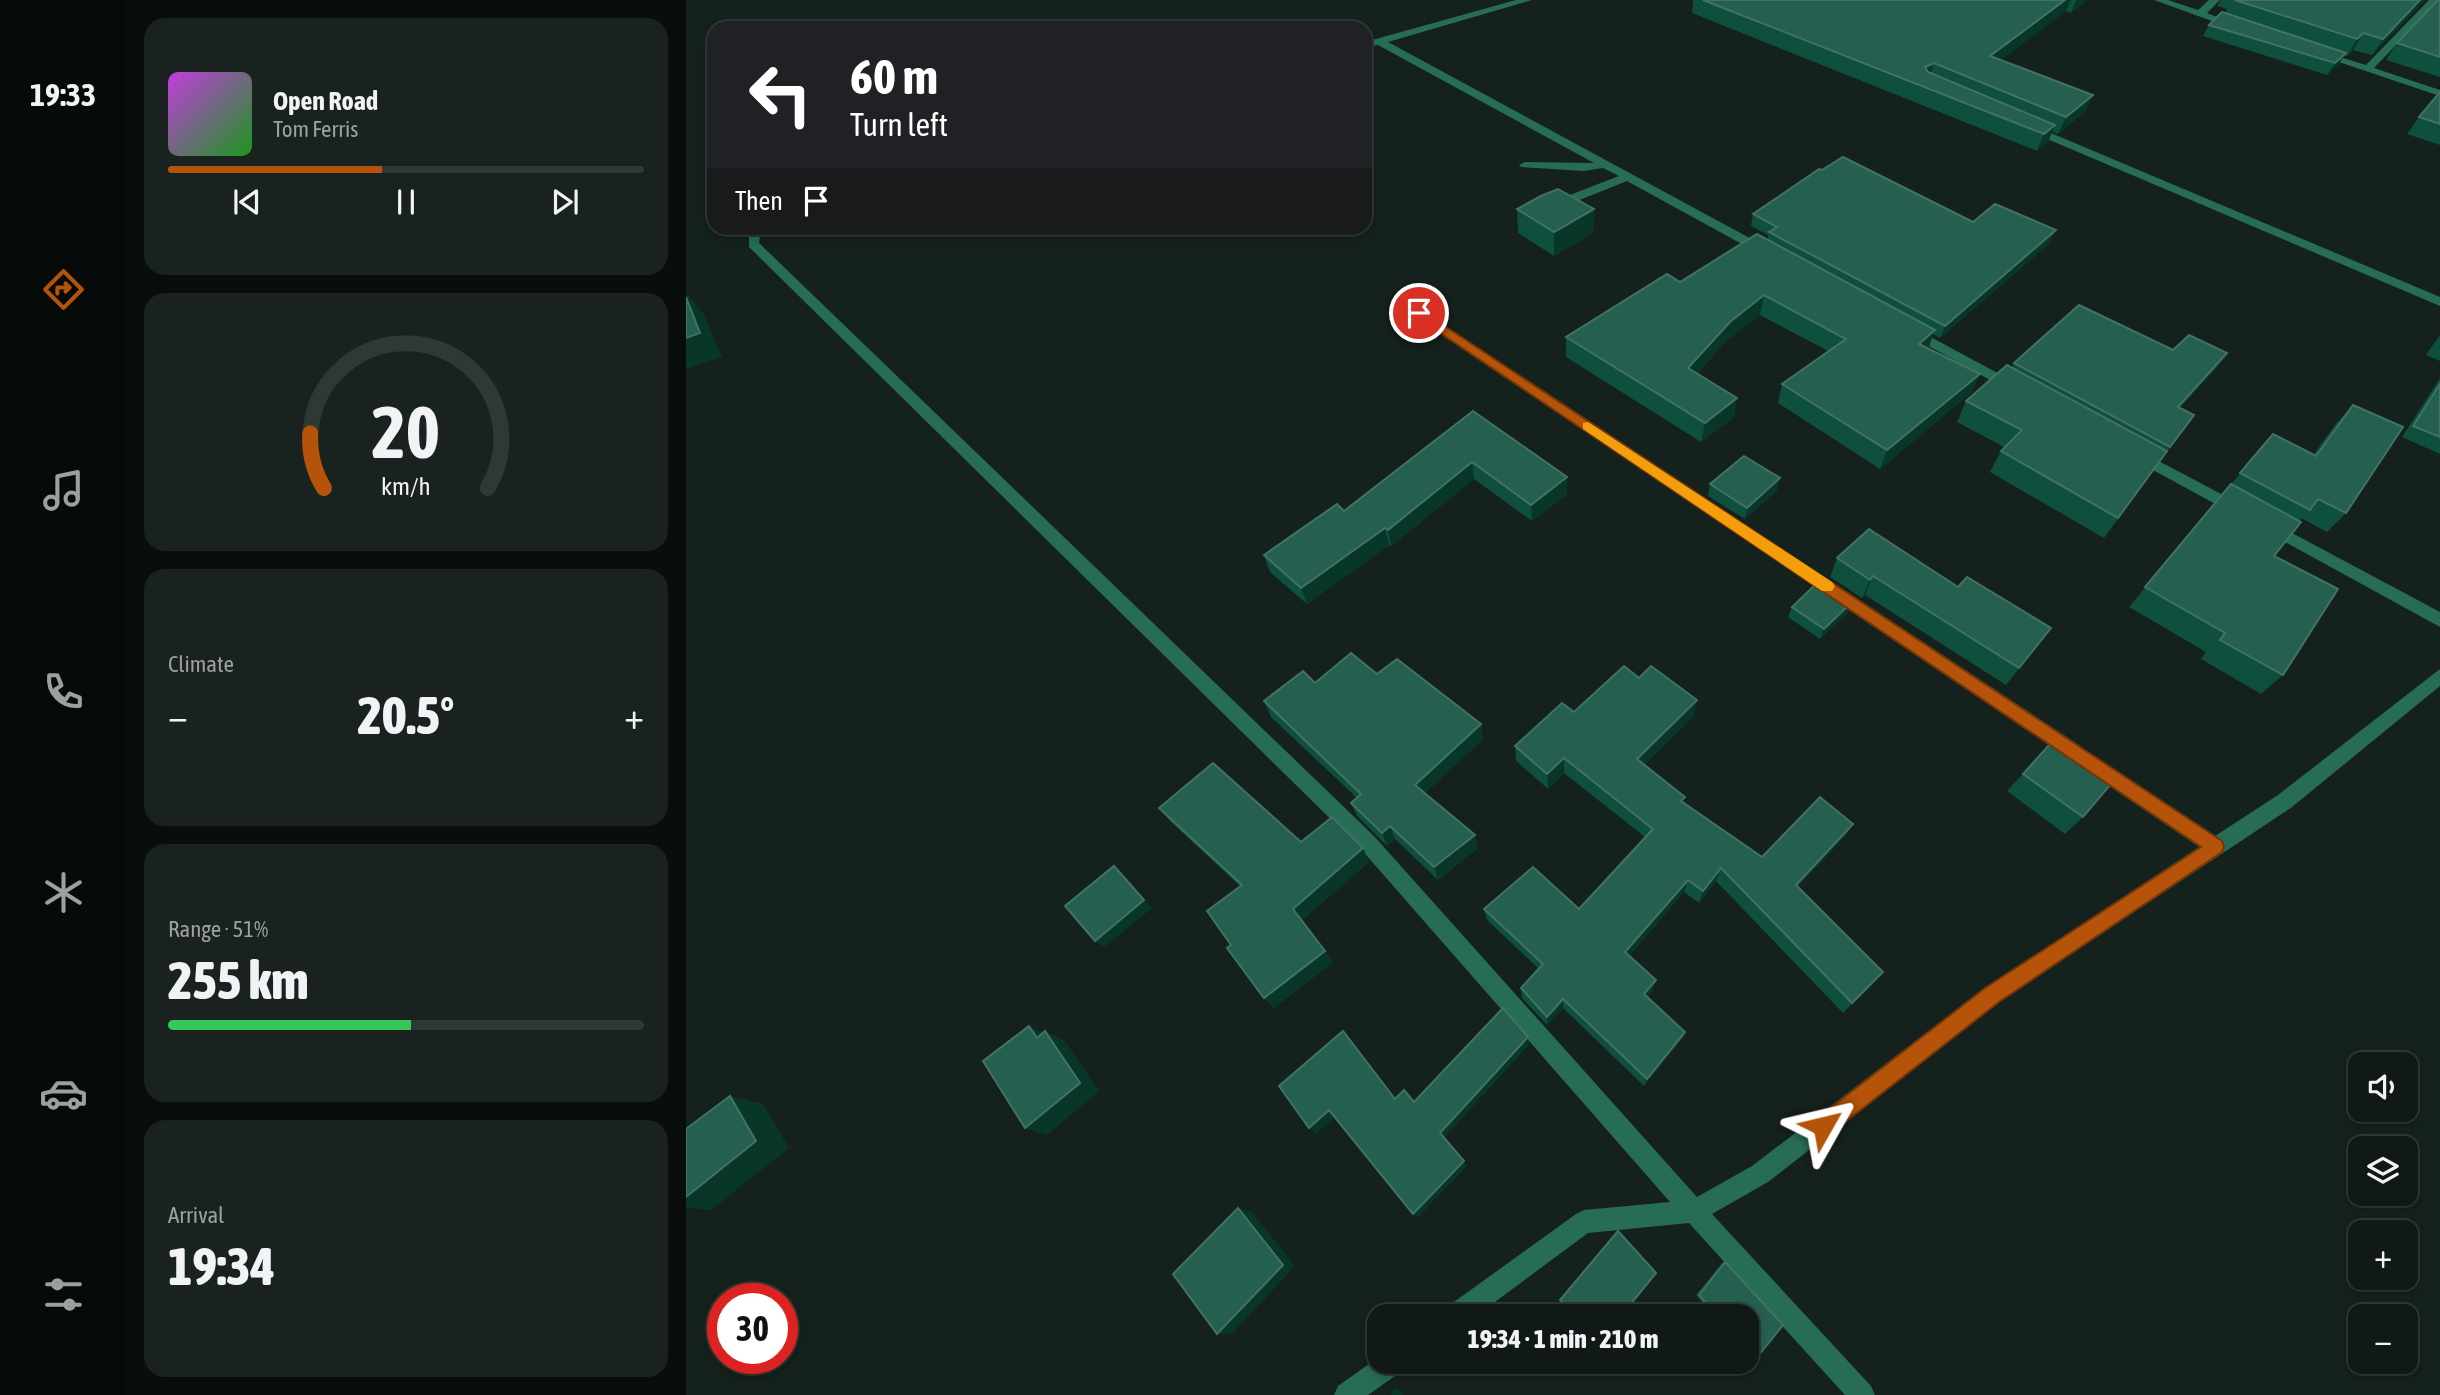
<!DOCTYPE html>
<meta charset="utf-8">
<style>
:root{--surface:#101915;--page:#19221e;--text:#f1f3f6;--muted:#9ca0a0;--line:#303834;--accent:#b45309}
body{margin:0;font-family:"Asap Condensed",sans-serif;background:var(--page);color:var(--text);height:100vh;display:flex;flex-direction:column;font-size:26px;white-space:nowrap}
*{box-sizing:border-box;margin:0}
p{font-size:23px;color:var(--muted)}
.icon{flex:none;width:38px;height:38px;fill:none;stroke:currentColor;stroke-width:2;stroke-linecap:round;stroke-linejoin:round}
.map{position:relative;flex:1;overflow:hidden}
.sheet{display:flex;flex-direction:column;gap:18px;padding:18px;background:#090e0c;width:560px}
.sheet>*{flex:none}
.guide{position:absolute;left:21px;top:21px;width:665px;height:214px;border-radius:21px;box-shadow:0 4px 10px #0003,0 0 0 2px var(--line);background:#202124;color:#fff;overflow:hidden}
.controls{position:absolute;left:1662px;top:1052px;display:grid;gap:14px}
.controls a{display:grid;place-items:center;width:70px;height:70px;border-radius:14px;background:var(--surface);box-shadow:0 4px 10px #0003,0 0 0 2px var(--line);font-size:35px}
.speed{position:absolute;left:21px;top:1283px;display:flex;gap:14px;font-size:35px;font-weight:700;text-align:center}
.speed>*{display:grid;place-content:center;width:91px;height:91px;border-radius:50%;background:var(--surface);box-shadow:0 4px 10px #0003,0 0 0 2px var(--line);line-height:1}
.speed .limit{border:10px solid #d22;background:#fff;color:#111}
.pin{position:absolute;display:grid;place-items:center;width:60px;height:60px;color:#fff;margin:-30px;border:4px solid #fff;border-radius:50%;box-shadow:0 2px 7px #0007}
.me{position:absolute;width:77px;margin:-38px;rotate:53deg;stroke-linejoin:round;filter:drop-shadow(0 0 5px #0008)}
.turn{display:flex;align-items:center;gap:24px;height:147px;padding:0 28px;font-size:32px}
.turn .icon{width:91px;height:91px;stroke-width:2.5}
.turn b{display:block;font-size:49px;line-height:60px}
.then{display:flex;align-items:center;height:66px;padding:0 28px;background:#0003;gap:14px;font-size:26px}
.big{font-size:52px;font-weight:800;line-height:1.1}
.sheet .card{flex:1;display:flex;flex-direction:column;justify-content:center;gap:10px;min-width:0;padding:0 24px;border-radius:21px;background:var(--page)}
.sheet .dial{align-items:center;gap:0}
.dial svg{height:182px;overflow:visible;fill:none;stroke:var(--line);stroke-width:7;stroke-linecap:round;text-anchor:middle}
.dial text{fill:var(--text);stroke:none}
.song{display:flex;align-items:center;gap:21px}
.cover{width:84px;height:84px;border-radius:10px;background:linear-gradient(135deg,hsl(290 70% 55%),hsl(120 70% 35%))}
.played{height:7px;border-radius:4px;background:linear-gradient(90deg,var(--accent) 45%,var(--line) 45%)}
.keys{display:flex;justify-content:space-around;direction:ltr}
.heat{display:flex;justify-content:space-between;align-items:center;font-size:38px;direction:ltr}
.charge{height:10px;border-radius:5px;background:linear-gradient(90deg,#34c759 51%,var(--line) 0)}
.trip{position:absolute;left:681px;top:1304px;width:392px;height:70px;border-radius:21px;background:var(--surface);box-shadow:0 4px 10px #0003,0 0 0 2px var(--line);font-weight:800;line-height:70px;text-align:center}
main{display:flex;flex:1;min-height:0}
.tab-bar{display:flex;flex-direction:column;width:126px;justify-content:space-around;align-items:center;background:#060a08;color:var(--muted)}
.tab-bar .icon{width:49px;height:49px}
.tab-bar .selected{color:var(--accent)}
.tab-bar b{font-size:32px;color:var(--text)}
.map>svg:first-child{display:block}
</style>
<main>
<nav class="tab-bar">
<b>19:33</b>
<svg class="icon selected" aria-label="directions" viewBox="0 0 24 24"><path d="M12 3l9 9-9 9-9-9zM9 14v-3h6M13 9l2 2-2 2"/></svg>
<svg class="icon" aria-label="music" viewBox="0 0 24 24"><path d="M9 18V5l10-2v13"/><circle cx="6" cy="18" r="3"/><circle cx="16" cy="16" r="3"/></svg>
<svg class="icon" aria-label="phone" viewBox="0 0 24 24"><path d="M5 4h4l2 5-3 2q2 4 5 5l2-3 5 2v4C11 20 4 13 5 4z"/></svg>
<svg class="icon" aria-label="climate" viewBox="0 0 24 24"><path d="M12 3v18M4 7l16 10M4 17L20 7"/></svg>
<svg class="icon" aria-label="car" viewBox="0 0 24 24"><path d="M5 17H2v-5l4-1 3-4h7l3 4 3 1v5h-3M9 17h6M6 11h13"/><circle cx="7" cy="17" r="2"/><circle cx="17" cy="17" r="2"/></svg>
<svg class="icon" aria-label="filters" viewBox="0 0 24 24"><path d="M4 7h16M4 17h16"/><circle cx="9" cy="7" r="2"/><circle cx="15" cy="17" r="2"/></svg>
</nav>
<section class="sheet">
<div class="card">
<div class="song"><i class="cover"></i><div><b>Open Road</b><p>Tom Ferris</p></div></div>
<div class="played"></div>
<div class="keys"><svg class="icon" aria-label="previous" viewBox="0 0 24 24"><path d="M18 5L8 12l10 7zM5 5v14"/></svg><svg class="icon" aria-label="pause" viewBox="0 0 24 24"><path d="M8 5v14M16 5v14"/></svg><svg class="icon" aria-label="next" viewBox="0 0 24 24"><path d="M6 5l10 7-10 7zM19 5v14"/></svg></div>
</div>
<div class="card dial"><svg viewBox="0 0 100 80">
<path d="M14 69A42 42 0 1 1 86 69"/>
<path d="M14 69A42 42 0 0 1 8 45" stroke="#b45309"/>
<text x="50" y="56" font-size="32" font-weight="700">20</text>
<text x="50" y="72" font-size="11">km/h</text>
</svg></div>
<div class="card"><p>Climate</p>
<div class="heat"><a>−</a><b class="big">20.5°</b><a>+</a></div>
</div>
<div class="card"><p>Range · 51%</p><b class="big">255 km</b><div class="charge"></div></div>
<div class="card"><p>Arrival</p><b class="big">19:34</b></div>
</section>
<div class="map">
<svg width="1754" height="1395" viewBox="0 0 1754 1395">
<rect width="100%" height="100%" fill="#15211c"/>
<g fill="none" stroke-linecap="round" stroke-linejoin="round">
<g fill="#276d55" fill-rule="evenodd">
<path d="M830 0H846L702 42 1082 248V254H1074L941 181 871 209H863V203L933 176 917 168 898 171 835 167 833 165 839 162 908 163 692 45 679 48V42Z"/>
<path d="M1468 0H1482L1512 10 1523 0H1534L1521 13 1556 27 1548 29Z"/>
<path d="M1743 0H1753L1688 68 1754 90V96L1629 54 1634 51 1680 65Z"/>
<path d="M1338 125H1346L1754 297V306L1338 129Z"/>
<path d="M63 228H75L73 243 688 836 1011 1197 1066 1166 1299 988 1513 847 1404 773 1401 767 1404 761 1410 759 1416 761 1529 836 1592 795 1754 669V686L1606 807 1313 1002 1082 1182 1026 1214 1185 1386 1189 1395H1159L1003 1223 902 1233 790 1316H758L761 1307 890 1214 898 1210 984 1202 674 848 63 247Z"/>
<path d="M733 309 1393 745 1396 751 1393 757 1387 759 1381 757 728 316V310Z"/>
<path d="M1226 327 1332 384 1334 387 1327 392 1322 390 1221 334 1219 331Z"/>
<path d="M1450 449 1556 505 1559 509 1556 513H1546L1445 458 1443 454 1445 450Z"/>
<path d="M1582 520 1754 612V627L1577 530 1574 526 1577 522Z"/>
<path d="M693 1357V1362H720L716 1371 682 1395H648L652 1386Z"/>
</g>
</g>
<g fill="#0f4f3d">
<path d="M1007 0H1401L1385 13 1380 11 1315 60 1399 112 1372 134 1366 131 1362 142 1351 151 1006 13Z"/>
<path d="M1535 0H1739L1686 55 1667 50 1661 56 1658 55 1652 65 1641 75 1517 36 1523 25 1539 13 1541 9 1531 6Z"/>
<path d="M1754 0V77L1700 60 1711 43Z"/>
<path d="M1754 92V145L1721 134 1733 117Z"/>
<path d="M831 209H908L907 233 868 256 832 233Z"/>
<path d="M1067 214 1287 222 1364 243 1254 338 1247 334 1242 348 1294 374 1285 393 1194 469 1092 403 1096 384 1142 351 1074 315 1040 341 1011 374 1051 398 1048 417 1015 442 880 357V337L1082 240V235L1065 226Z"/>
<path d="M1754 335V361L1740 355Z"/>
<path d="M1487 350 1533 365 1494 408 1508 415 1418 538 1304 472 1315 451 1318 447 1271 422 1280 401 1326 368 1328 363Z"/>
<path d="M1754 378V454L1716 437Z"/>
<path d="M1667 405 1660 513 1641 532 1615 518 1588 556 1597 675 1575 694 1515 659 1520 652 1443 607 1587 434 1628 454 1649 425Z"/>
<path d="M787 411 881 494 846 521 788 479 705 546 703 545 621 604 584 572 578 555 658 511Z"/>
<path d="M1094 478 1091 490 1059 519 1022 496 1024 484Z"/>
<path d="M1151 558 1272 587 1365 628 1320 685 1179 595 1176 598 1144 577Z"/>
<path d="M1106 607 1162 612 1134 639 1102 617Z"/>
<path d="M691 674 795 724 797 739 739 793 792 848 752 880 709 839 701 846 671 816 665 803 671 798 585 717 578 701 629 683Z"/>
<path d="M953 678 1008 716 958 765 998 803 1076 857 1167 824 1158 837 1112 887 1197 972 1157 1013 1030 881 1013 903 998 892 943 956 967 990 961 997 999 1032 995 1040 958 1086 877 1008 861 1025 836 998 835 988 853 969 801 920 798 909H893L959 837 878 773 862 789 830 761 829 746 888 712Z"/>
<path d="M1371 736 1397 817 1379 834 1321 791Z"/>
<path d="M473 808 615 842 683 862 616 920 647 962 588 1008 578 998 545 945 554 886 485 822Z"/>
<path d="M1039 1262 1097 1325 1069 1360 1065 1358 1060 1353V1316H1028L1010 1295 1036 1263Z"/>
</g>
<g fill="#083629">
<path d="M1379 0H1385L1380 11 1298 73 1304 56Z"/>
<path d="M1390 0H1401L1385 13Z"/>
<path d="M1734 0H1739L1686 55 1697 39Z"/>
<path d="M1678 33 1667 50 1661 56 1671 39Z"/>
<path d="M1660 53 1652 65 1641 75 1649 63Z"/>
<path d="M1248 63 1243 80 1239 67Z"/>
<path d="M1407 95 1399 112 1372 134 1380 117Z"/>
<path d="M1369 125 1362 142 1351 151 1358 134Z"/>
<path d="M908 209 907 233 868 256V232Z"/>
<path d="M1370 230 1364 243 1254 338 1259 326Z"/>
<path d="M0 293 18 314 36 357 0 369Z"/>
<path d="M1078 295 1074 315 1040 341 999 387 1002 368 1044 322Z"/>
<path d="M1249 330 1242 349 1233 344Z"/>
<path d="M1541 353 1533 365 1484 419 1492 407Z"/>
<path d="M1294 374 1285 393 1194 469 1201 450Z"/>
<path d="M1051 398 1048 417 1015 442 1019 423Z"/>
<path d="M786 462 788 479 705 546 702 530Z"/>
<path d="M881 477V494L846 521 845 505Z"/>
<path d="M1094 478 1091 490 1059 519 1061 508Z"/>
<path d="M699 528 703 545 621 604 615 588Z"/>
<path d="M1187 576 1179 595 1176 598 1184 580Z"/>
<path d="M1166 602 1162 612 1134 639 1138 629Z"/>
<path d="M1365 628 1352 646 1320 685 1333 668Z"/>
<path d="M1011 700 1008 716 949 774 951 759Z"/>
<path d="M795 724 797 739 733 799 729 785Z"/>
<path d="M878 758V773L862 789 861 774Z"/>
<path d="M1167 824 1158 837 1103 897 1110 885Z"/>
<path d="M704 826 709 839 701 846 696 833Z"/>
<path d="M789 835 792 848 752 880 748 867Z"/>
<path d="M677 848 683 862 615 921 607 909Z"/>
<path d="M428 866 466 908 418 947 409 941Z"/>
<path d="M1035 868 1030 881 1013 903 1017 891Z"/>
<path d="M1002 880 998 892 937 963 939 952Z"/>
<path d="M639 951 647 962 588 1008 578 998Z"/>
<path d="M970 980 967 990 955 1003 958 994Z"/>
<path d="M877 999V1008L861 1025V1017Z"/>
<path d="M343 1026 362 1035 359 1031 379 1041 413 1091 361 1135 339 1128 351 1038Z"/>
<path d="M999 1032 995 1040 958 1086 961 1079Z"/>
<path d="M842 1037 843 1045 758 1138 754 1133Z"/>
<path d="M44 1096 77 1104 103 1148 25 1210 0 1208V1197Z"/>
<path d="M643 1110 650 1116 630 1134 623 1128Z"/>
<path d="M778 1161 781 1166 732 1217 727 1214Z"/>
<path d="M552 1208 566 1212 609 1266 547 1333 531 1334Z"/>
<path d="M712 1388 717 1395H706L704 1392Z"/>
</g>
<g fill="#255f4f" stroke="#417365" stroke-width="2">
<path d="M1017 0H1379L1304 56 1407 95 1380 117 1248 63 1239 67 1242 72 1369 125 1358 134Z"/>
<path d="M1549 0H1734L1697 39 1678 33 1671 39Z"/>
<path d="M1752 0H1754V57L1711 43Z"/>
<path d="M1536 12 1660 53 1649 63 1523 25Z"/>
<path d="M1754 92V124L1733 117Z"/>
<path d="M1157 157 1287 222 1309 204 1370 230 1259 326 1083 232 1091 227 1067 214 1133 169 1136 170Z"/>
<path d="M872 189 908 209 868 232 831 209 855 196Z"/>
<path d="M1071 234 1249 330 1233 344 1294 374 1201 450 1096 384 1160 339 1078 295 1044 322 1002 368 1051 398 1019 423 880 337 981 274 994 282Z"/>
<path d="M0 297 14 333 0 338Z"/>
<path d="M1393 305 1487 350 1503 335 1541 353 1492 407 1508 415 1484 447 1328 363Z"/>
<path d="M1321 365 1481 451 1432 518 1315 451 1336 430 1280 401Z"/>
<path d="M1754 384V437L1727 426Z"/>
<path d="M1667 405 1717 427 1660 513 1632 499 1624 510 1554 473 1587 434 1630 456Z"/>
<path d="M787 411 881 477 845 505 786 462 702 530 699 528 615 588 578 555 651 504 658 511Z"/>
<path d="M1058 456 1094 478 1061 508 1024 484Z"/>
<path d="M1545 484 1615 522 1588 556 1652 589 1597 675 1534 640 1539 633 1459 587Z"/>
<path d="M1183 529 1272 587 1281 577 1365 628 1333 668 1187 576 1184 580 1151 558Z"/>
<path d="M1134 580 1166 602 1138 629 1106 607Z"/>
<path d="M665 653 691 674 711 659 795 724 729 785 789 835 748 867 704 826 696 833 665 803 675 794 578 701 617 671 629 683Z"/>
<path d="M938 666 953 678 965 666 1011 700 951 759 999 797 995 801 1076 857 1134 797 1167 824 1110 885 1197 972 1166 1003 1035 868 1017 891 1002 880 939 952 970 980 958 994 999 1032 961 1079 877 999 861 1017 835 988 857 964 798 909 847 867 893 909 967 829 878 758 861 774 829 746 876 703 888 712Z"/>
<path d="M1371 736 1430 778 1397 817 1337 774Z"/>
<path d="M527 763 615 842 646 817 677 848 607 909 639 951 578 998 541 948 545 945 521 911 556 885 473 808Z"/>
<path d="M428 866 458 900 409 941 379 906Z"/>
<path d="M817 1008 842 1037 754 1133 778 1161 727 1214 643 1110 623 1128 593 1086 657 1031 709 1099 718 1090 728 1102Z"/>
<path d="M343 1026 351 1038 359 1031 394 1083 339 1128 297 1061Z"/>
<path d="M44 1096 70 1141 0 1197V1129Z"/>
<path d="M552 1208 597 1265 531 1334 487 1274Z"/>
<path d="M932 1231 970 1273 935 1316H887L874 1300Z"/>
<path d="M1039 1262 1097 1325 1069 1360 1060 1350V1316H1031L1013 1295Z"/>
</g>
<path fill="#b45309" stroke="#753606" stroke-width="2" d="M733 309 1536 841 1538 847 1536 852 1313 1002 1145 1133 1137 1136 1130 1133 1127 1126 1130 1119 1299 988 1515 847 729 316 727 313Z"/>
<path fill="#f59e0b" d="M902 422 1146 582 1149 586 1146 591H1136L897 429V423Z"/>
</svg>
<div class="controls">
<a><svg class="icon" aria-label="sound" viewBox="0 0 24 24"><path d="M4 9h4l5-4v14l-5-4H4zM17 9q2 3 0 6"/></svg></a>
<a><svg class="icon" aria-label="layers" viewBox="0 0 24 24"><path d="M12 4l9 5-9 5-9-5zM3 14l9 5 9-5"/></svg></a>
<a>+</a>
<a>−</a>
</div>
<div class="speed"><div class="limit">30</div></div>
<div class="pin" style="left:733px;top:313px;background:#d93025"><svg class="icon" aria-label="arrive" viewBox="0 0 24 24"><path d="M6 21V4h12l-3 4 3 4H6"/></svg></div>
<svg class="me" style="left:1137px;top:1126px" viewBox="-20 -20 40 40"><path d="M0-17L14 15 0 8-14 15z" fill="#b45309" stroke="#fff" stroke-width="4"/></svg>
<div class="trip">19:34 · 1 min · 210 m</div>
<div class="guide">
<div class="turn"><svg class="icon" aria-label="left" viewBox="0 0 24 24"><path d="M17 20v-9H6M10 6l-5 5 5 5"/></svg><div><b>60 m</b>Turn left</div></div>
<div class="then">Then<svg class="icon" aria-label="arrive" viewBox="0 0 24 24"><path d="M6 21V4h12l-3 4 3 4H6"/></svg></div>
</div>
</div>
</main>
